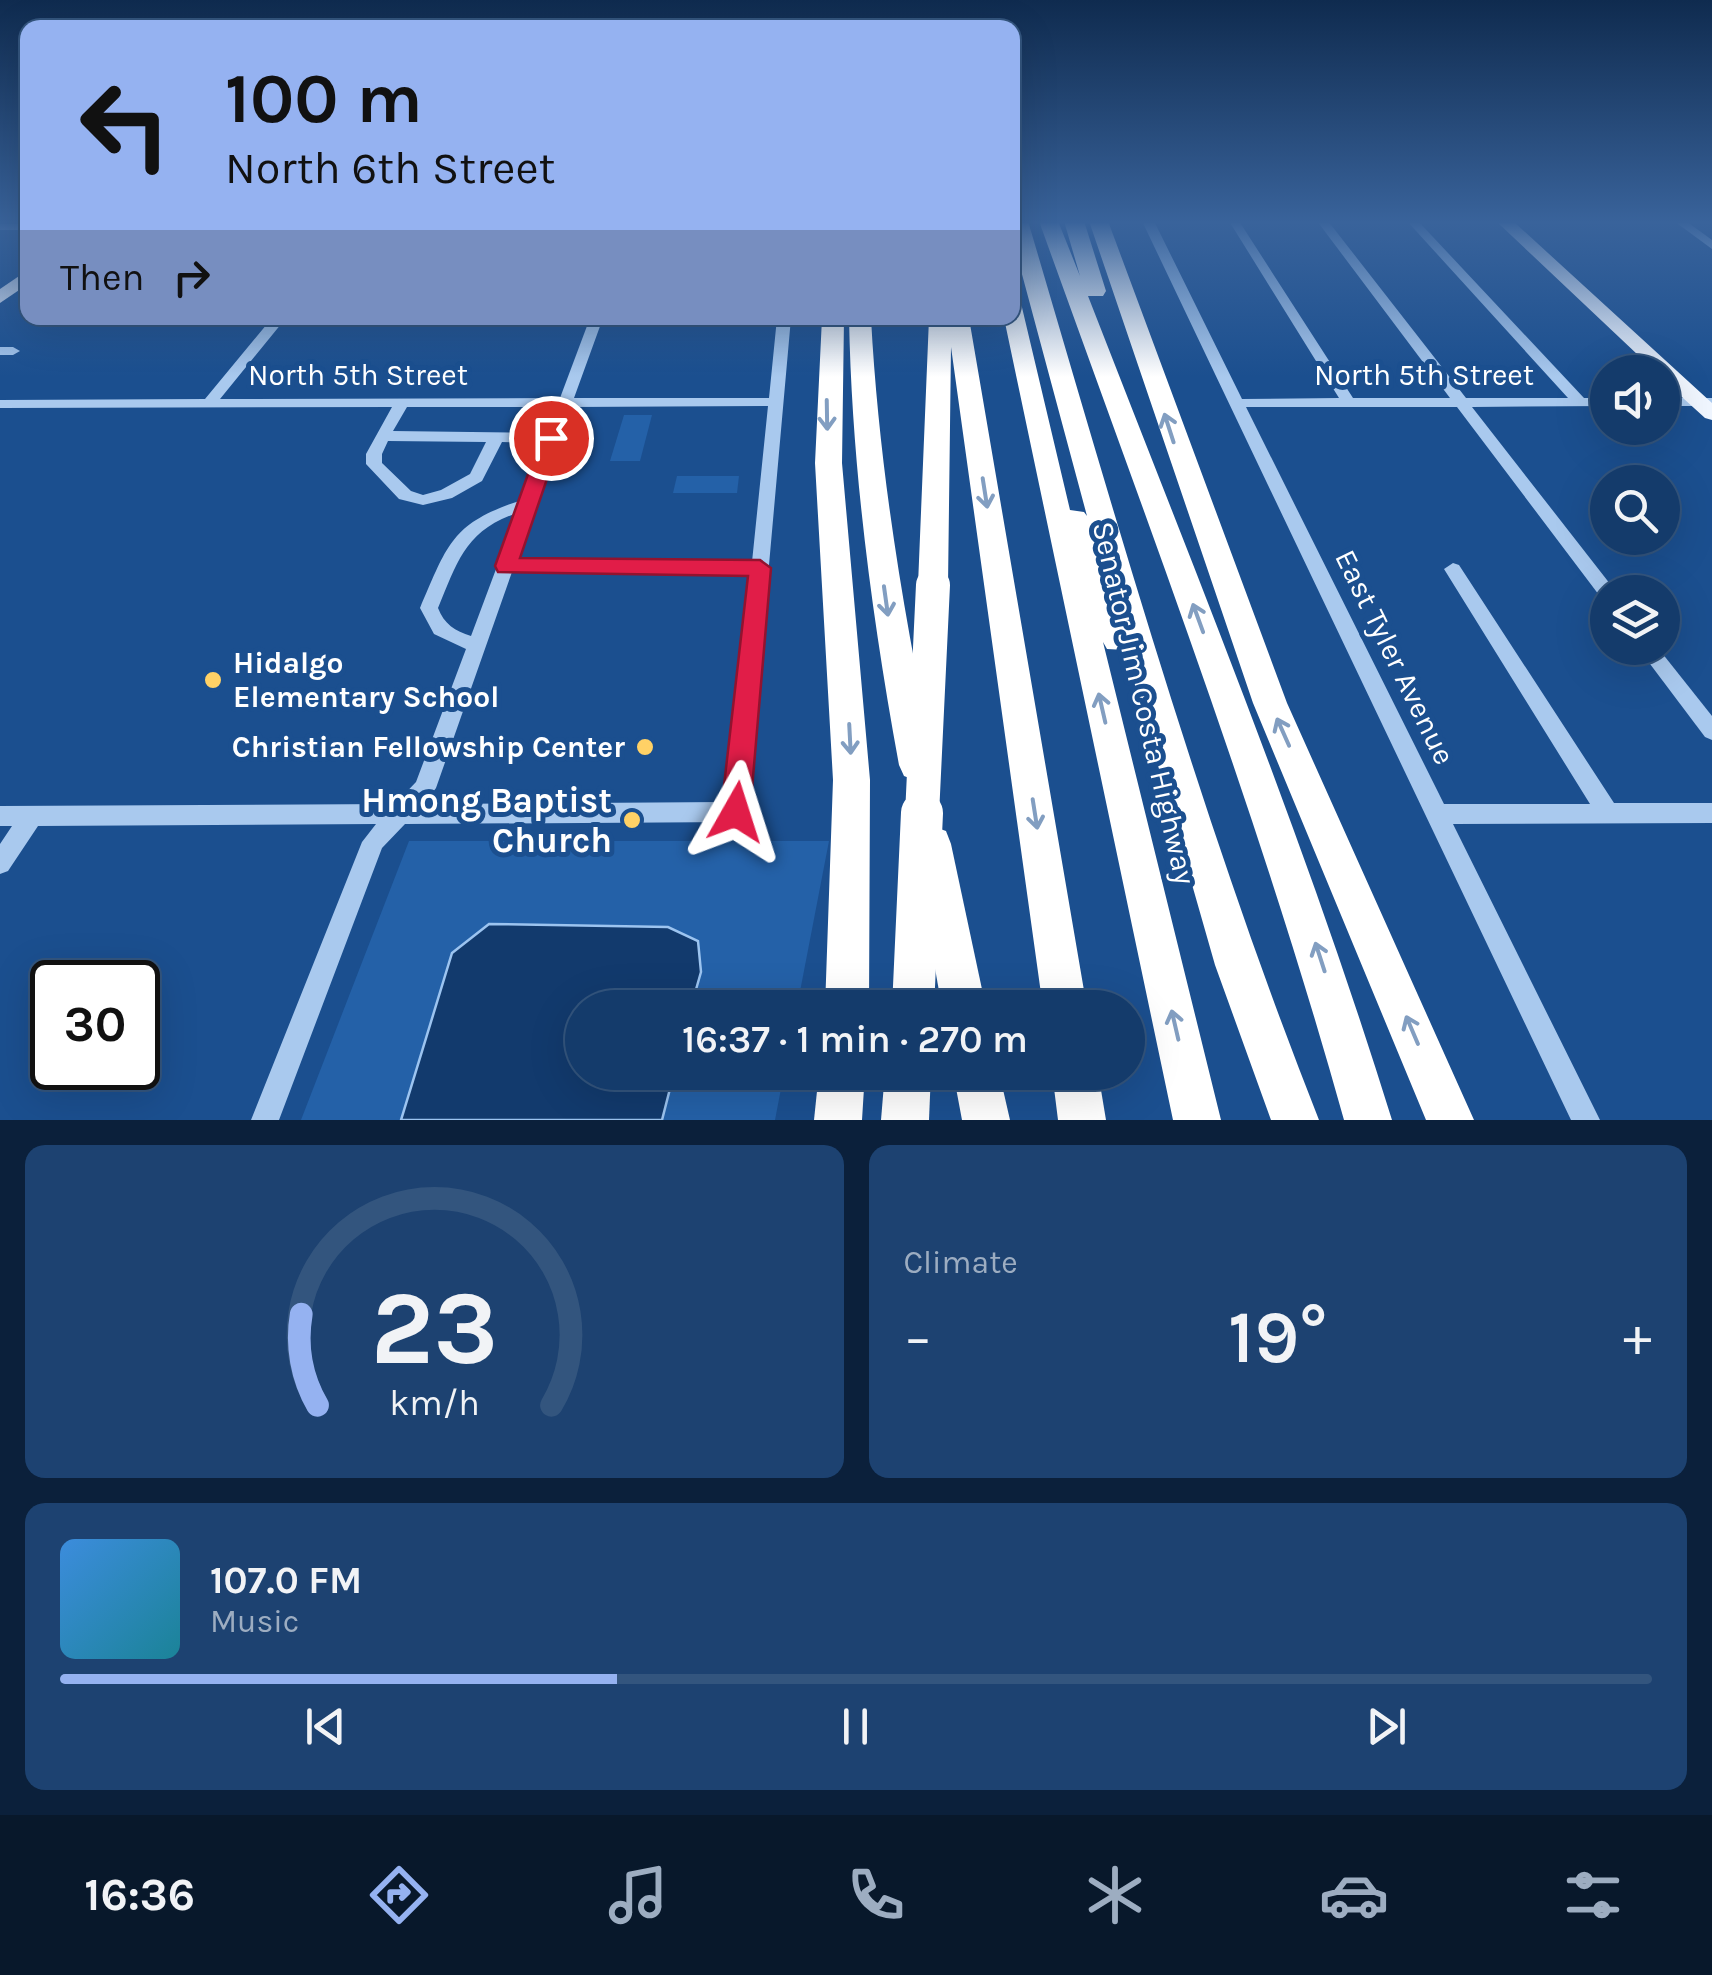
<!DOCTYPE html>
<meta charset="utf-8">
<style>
:root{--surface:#143b6b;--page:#1d4271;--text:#f1f3f6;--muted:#9dadc1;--line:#33557e;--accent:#95b2f1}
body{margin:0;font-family:Karla,sans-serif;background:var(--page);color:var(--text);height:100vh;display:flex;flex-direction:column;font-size:38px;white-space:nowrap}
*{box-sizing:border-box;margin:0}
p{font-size:32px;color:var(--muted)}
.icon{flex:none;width:55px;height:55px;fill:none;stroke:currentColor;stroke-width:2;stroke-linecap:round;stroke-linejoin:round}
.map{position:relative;height:1120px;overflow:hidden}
.side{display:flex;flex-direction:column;gap:25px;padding:25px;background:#0b203b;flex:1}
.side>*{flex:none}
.top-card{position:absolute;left:20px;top:20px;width:1000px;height:305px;border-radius:20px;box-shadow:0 10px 40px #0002,0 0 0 2px var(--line);background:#95b2f1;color:#111;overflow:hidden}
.buttons{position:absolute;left:1590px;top:355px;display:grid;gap:20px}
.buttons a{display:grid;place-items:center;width:90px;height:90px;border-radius:50%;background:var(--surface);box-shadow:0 10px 40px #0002,0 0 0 2px var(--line);font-size:50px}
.speed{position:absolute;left:30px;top:960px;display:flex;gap:20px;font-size:50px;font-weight:700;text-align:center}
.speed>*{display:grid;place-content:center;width:130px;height:130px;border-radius:50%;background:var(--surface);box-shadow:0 10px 40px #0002,0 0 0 2px var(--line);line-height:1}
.speed .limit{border:5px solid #111;border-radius:15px;background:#fff;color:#111}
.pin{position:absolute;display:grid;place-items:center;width:85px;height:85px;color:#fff;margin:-42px;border:5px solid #fff;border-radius:50%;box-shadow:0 2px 10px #0007}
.me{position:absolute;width:110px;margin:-55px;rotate:6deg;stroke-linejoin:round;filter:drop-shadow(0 0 8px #0008)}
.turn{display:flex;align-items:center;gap:35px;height:210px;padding:0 40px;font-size:45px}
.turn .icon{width:130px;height:130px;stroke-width:2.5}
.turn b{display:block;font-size:70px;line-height:85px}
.then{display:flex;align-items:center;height:95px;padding:0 40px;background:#0003;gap:20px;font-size:38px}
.big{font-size:75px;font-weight:600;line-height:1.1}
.side .tile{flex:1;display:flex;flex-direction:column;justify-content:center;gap:15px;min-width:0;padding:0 35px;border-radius:20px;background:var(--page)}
.side .dial{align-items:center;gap:0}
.dial svg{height:260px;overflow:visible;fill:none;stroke:var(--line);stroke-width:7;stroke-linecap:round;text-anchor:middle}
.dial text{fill:var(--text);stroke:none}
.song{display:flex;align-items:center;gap:30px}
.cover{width:120px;height:120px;border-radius:15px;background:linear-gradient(135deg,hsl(210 70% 55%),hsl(190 70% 35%))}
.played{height:10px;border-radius:5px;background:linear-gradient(90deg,var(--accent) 35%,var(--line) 35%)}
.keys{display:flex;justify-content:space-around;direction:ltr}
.heat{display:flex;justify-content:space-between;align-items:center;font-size:55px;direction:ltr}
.side .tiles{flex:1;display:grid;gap:25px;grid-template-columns:1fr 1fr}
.tile:last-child{grid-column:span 2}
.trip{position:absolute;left:565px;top:990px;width:580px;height:100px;border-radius:50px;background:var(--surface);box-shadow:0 10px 40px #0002,0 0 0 2px var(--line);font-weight:600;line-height:100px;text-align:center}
.menu{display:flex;height:160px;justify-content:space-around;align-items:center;background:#08182b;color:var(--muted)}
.menu .icon{width:70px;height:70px}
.menu .active{color:var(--accent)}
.menu b{font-size:45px;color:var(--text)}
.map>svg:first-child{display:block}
</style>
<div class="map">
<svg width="1712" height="1120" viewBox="0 0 1712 1120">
<rect width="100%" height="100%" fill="#1b4f8f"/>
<g fill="#2461a8">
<path d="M624 415H652L640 461H610Z"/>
<path d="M677 476H739L737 493H673Z"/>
<path d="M409 841H829L797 1007 582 1008V1072L784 1073 775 1120H301Z"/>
</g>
<path fill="#123a6d" stroke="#9cc4f0" stroke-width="2.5" d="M489 924 668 927 698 941 701 972 691 1007 582 1008V1072L674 1073 662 1120H401L452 953Z"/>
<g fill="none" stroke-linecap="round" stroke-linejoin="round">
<g fill="#a9c9ee" fill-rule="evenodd">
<path d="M1142 221H1154L1242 399 1339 398 1229 221H1239L1353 398H1450L1317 221H1328L1466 398H1568L1407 221H1418L1584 398H1608V406L1472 407 1614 589 1616 592H1608V600L1602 599 1457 407H1246L1444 804H1590L1444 569 1453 563 1459 565 1614 803H1712V823L1453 824 1600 1120H1571Z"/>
<path d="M1674 221H1686L1712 240V249Z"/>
<rect x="0" y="224" width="28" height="6"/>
<path d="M272 318H286L220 399 560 398 590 318H603L574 398H769L777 318H791L747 812 744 819 736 822 405 824 382 848 279 1120H251L362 842 376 824 38 826 8 871 0 874V844L12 826H0V806L395 804 416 782 466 649 434 634 420 608C448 544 451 523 522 500L543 443 502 442 482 481 452 498 423 505 399 499 366 464V454L392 407 0 408V400L205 399ZM768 406 752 562 517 560 571 407ZM407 407H556L546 433 393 431ZM388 441 486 442 470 474 441 490 423 495 411 491 382 463V454ZM517 513 471 636C455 631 444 624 438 608 458 561 465 531 517 513ZM512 572 750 574 726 802 424 804 436 788Z"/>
<path d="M0 347H13L20 351 13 355H0Z"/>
<rect x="1662" y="398" width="50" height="8"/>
<path d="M1638 648H1658L1712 716V740L1705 737Z"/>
</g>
<g fill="#f0f6ff" fill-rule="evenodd">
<path d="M1496 221H1513L1712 403V420L1705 418 1662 379V372H1656Z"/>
<path d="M28 270V284L0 303V289Z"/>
</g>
<g fill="#fff" fill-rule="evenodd">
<path d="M1012 221H1028C1117 523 1203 827 1319 1120H1271L1215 965 1125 650 1107 649 1103 642 1221 1120H1173L1004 318H1012V298L1020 299 1070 510 1084 512 1087 516 1012 237Z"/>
<path d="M1039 221H1058L1080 276 1064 221H1084L1106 291 1103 296H1088C1194 569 1305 839 1392 1120H1344C1259 815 1146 519 1039 221Z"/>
<path d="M1089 221H1108L1287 703 1474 1120H1426L1253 703Z"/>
<path d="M822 318H844L842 463 870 780 869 1008H825L833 780 815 463Z"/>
<path d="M849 318H871C879 469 904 617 935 765L930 776 917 781 904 776 899 765C872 617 852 469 849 318Z"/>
<path d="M929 318H969L1087 1008H1043L951 347 948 585 944 593 933 596 922 593 918 585Z"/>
<path d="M932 826 946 831 951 844 986 1008H942L913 844 918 831Z"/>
<path d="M819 1072H865L862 1120H814Z"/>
<path d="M885 1072H931L929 1120H881Z"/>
<path d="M953 1072H999L1010 1120H962Z"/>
<path d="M1052 1072H1098L1106 1120H1058Z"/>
</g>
<path stroke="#fff" stroke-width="34" d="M922 815 933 585"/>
<path stroke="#fff" stroke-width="42" d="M913 1008 922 813"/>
</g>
<defs><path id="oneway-shaft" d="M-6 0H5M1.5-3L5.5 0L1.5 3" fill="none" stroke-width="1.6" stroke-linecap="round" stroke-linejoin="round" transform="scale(2.5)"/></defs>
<g stroke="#829ec1">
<use href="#oneway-shaft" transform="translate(827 415) rotate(89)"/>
<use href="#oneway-shaft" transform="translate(1169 428) rotate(-108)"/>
<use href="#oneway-shaft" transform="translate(985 493) rotate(81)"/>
<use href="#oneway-shaft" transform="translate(886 601) rotate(82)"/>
<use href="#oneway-shaft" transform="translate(1198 618) rotate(-110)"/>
<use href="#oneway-shaft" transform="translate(1102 708) rotate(-103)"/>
<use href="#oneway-shaft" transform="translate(1283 732) rotate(-114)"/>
<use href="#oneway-shaft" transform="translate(850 739) rotate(87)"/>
<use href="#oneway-shaft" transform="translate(1035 814) rotate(81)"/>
<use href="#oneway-shaft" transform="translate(1320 957) rotate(-108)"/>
<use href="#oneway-shaft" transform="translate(1175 1025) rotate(-103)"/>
<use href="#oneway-shaft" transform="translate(1412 1030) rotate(-113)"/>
</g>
<linearGradient id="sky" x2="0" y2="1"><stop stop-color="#0f2b4f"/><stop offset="0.59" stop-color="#39639b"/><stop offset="1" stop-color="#39639b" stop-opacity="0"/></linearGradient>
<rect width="1712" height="377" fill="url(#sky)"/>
<path fill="#e11d48" stroke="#92132f" stroke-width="2.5" d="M551 432 561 438 520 558 760 560 771 568 750 812 746 821 736 825 726 821 721 812 748 576 498 572 495 566 541 438Z"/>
<g fill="#ffd166" stroke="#1b4f8f" stroke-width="4">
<circle cx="213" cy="680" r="10"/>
<circle cx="645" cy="747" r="10"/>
<circle cx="632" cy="820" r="10"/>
</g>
<g text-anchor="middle" stroke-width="10" stroke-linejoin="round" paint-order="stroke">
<g font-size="30" fill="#fff" stroke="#1b4f8f">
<text x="358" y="385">North 5th Street</text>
<text x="1424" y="385">North 5th Street</text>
<text transform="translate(1395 657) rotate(64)" y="10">East Tyler Avenue</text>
<text transform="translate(1144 703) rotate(77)" y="10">Senator Jim Costa Highway</text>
</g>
<g font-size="30" font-weight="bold" fill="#fff" stroke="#1b4f8f" text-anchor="start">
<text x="233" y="673">Hidalgo<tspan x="233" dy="34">Elementary School</tspan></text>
<text x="625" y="757" text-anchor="end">Christian Fellowship Center</text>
</g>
<g font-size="35" font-weight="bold" fill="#fff" stroke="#1b4f8f" text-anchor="end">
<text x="612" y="812">Hmong Baptist<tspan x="612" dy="40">Church</tspan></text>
</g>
</g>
</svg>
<div class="buttons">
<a><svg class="icon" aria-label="sound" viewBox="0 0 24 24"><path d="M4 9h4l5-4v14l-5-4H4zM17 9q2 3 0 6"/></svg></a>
<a><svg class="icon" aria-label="search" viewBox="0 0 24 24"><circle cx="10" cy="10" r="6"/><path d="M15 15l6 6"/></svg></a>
<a><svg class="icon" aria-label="layers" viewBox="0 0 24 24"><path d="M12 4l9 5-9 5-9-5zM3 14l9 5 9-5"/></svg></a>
</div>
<div class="speed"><div class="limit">30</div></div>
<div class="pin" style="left:551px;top:438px;background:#d93025"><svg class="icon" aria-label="arrive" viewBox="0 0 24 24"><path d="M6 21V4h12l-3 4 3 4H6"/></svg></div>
<svg class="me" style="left:736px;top:812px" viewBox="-20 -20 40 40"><path d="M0-17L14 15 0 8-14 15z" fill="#e11d48" stroke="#fff" stroke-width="4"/></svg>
<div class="trip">16:37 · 1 min · 270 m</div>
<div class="top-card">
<div class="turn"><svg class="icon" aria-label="left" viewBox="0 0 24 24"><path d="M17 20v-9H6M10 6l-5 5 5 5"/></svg><div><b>100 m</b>North 6th Street</div></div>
<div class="then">Then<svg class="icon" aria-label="right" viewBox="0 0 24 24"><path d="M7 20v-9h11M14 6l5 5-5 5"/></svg></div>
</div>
</div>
<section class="side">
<div class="tiles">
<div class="tile dial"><svg viewBox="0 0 100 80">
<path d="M14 69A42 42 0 1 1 86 69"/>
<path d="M14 69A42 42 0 0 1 9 41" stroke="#95b2f1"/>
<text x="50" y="56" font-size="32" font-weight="700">23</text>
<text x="50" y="72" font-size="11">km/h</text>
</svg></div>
<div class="tile"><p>Climate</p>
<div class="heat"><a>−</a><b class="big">19°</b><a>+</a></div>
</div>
<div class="tile">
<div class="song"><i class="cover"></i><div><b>107.0 FM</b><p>Music</p></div></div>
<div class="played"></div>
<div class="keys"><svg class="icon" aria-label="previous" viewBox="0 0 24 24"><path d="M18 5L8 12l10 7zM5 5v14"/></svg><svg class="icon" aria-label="pause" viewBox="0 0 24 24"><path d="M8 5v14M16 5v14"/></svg><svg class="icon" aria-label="next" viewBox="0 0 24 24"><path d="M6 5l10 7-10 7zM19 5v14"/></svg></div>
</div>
</div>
</section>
<nav class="menu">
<b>16:36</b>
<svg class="icon active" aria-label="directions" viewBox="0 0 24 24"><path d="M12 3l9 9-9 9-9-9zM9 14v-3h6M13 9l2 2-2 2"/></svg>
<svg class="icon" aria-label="music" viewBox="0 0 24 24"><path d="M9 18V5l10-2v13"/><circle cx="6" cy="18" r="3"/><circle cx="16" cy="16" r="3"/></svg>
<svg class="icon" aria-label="phone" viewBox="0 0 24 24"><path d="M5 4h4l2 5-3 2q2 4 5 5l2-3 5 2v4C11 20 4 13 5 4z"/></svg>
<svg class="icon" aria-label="climate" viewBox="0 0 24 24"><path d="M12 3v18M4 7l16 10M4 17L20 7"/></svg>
<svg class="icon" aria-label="car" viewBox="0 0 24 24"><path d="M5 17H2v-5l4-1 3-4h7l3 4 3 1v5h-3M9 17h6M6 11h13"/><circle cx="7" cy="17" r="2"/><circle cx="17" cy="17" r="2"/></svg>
<svg class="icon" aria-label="filters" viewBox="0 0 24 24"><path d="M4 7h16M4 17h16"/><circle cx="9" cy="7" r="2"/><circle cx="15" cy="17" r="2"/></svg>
</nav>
